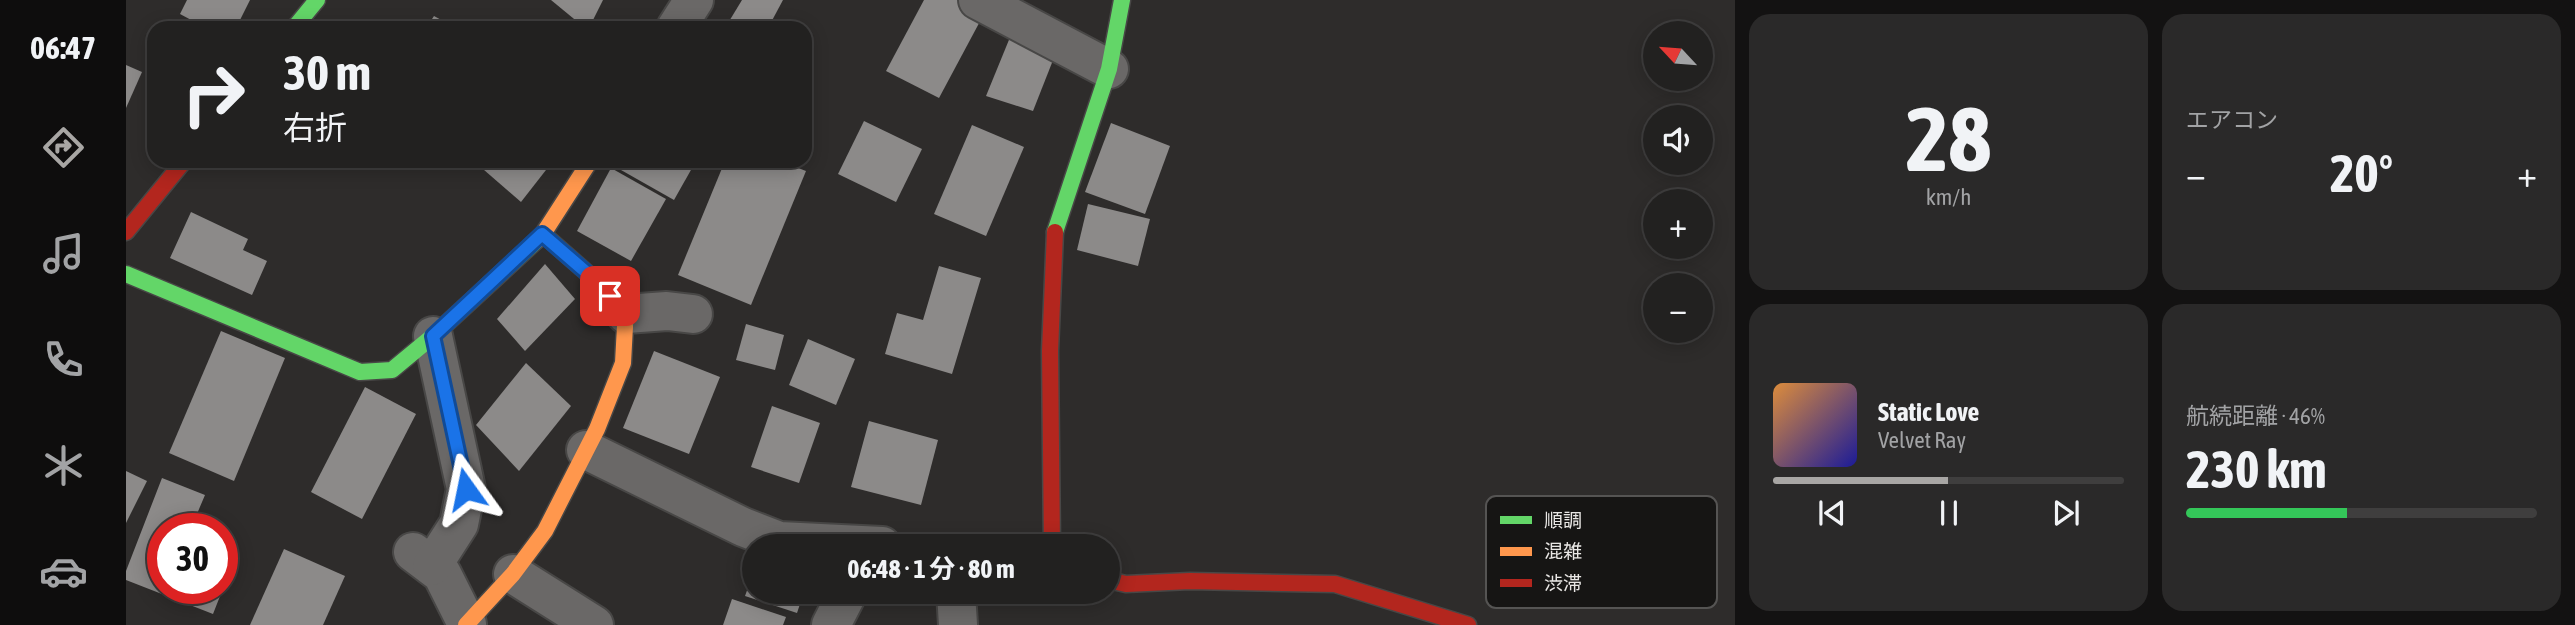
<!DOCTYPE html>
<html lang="ja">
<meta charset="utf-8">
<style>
:root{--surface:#222120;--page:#2a2929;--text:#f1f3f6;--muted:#a2a3a5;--line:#3f3e3e;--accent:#a8a6a4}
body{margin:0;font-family:"Asap Condensed","Noto Sans JP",sans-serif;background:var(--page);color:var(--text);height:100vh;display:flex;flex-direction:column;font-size:26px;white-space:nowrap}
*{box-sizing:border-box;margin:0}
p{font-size:23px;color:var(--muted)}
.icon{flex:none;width:38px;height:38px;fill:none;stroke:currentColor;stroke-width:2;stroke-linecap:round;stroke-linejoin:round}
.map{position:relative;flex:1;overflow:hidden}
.panel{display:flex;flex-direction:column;gap:14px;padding:14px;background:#131212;width:840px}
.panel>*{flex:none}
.hud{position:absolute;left:21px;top:21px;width:665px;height:147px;border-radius:21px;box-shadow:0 4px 18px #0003,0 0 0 2px var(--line);background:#222120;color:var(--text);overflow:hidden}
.needle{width:46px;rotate:296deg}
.tools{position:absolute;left:1517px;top:21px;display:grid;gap:14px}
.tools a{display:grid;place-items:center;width:70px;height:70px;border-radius:50%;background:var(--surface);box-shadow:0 4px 18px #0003,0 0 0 2px var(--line);font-size:35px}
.speed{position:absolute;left:21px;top:513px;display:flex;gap:14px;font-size:35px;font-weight:700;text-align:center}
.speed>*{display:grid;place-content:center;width:91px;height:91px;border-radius:50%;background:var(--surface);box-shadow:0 4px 18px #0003,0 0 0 2px var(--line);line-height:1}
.speed .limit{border:10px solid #d22;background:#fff;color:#111}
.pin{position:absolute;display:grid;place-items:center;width:60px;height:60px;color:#fff;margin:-30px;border-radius:14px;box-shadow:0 4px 10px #0006}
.me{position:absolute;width:77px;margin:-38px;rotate:348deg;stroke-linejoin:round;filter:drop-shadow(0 0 5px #0008)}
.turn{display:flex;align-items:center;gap:24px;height:147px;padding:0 21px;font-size:32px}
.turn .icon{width:91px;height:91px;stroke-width:2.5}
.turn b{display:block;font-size:49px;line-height:60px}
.big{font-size:52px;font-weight:700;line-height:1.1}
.panel .widget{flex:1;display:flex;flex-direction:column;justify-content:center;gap:10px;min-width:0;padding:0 24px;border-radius:21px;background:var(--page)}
.panel .dial{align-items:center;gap:0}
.dial b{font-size:91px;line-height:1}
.song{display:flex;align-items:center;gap:21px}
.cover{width:84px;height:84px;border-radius:10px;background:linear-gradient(135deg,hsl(30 70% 55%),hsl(240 70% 35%))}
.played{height:7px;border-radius:4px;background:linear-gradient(90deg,var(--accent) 50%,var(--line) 50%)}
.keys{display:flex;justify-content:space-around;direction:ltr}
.heat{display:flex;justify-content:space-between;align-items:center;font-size:38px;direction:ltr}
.charge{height:10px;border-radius:5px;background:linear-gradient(90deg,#34c759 46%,var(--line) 0)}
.panel .tiles{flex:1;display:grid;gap:14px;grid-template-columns:repeat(2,1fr)}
.trip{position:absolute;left:616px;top:534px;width:378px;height:70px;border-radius:35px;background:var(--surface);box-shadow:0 4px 18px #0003,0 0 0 2px var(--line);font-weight:700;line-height:70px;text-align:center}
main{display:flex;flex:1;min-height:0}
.menu{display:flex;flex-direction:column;width:126px;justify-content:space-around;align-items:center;background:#0e0d0d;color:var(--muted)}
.menu .icon{width:49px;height:49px}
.menu .on{color:var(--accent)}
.menu b{font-size:32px;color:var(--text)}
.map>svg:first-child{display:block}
</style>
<main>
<nav class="menu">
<b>06:47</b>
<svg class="icon on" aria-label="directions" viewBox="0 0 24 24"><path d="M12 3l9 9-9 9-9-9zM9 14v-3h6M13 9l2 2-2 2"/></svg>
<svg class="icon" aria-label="music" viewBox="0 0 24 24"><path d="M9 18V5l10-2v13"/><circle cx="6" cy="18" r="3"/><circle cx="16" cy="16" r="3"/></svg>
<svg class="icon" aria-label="phone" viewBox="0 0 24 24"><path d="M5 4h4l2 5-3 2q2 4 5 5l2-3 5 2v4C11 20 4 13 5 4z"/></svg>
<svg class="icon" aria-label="climate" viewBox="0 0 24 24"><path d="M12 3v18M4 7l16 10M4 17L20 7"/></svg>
<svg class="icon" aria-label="car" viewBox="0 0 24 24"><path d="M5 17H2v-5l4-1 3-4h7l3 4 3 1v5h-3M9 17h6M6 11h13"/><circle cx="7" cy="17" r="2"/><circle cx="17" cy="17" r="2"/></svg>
</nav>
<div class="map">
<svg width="1609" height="625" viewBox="0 0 1609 625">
<rect width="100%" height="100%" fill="#2e2c2b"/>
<g fill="#8c8a89">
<path d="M61 0H124L110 28H80L54 14Z"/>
<path d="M425 0H477L463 28H459Z"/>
<path d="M616 0H657L642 28H599Z"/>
<path d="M798 0H837L859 12 813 98 760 71Z"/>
<path d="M308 16 330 28H300Z"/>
<path d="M887 30 931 50 907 111 860 96Z"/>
<path d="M0 65 16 72 0 108Z"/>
<path d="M738 121 796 149 770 202 712 174Z"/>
<path d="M985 123 1044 146 1019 214 959 192Z"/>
<path d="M846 125 898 147 860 236 808 214Z"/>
<path d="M352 161H427L395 202 350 163Z"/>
<path d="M500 161H570L548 200 495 170Z"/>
<path d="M599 161H654L680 171 625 305 552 275Z"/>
<path d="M485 168 540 199 505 261 451 231Z"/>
<path d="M962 204 1024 219 1012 266 951 250Z"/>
<path d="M65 212 122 239 117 250 141 261 126 295 44 258Z"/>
<path d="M419 264 449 299 399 351 371 319Z"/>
<path d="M813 266 855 278 826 374 759 354 771 313 797 320Z"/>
<path d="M620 324 658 335 649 370 610 360Z"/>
<path d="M95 331 159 358 108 481 43 453Z"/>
<path d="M682 339 729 359 710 405 663 385Z"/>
<path d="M528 351 594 377 563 454 497 428Z"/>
<path d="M400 363 445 406 393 471 350 425Z"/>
<path d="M239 387 290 414 236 519 185 492Z"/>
<path d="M646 406 694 423 673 483 625 467Z"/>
<path d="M743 421 812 440 795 505 725 487Z"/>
<path d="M0 471 21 481 0 523Z"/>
<path d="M36 478 79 495 65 528H37V588H96V553L109 558 87 614 0 580V571Z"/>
<path d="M158 549 219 576 197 625H124Z"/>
<path d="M628 571V592H678L671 613 619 596Z"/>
<path d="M606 599 660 617 657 625H597Z"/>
</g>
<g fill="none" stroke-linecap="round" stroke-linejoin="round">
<defs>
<g id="street">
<path d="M852 0 983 69"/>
<path d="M550 28 568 0"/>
<path d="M500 314 541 311 567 314"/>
<path d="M460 450 617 527 653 541 756 546"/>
<path d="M287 552 316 574 341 624"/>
<path d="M306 566 333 524 340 489 307 336"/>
<path d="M387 574 468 625"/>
<path d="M830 592 832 625"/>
<path d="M705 625 722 592"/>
</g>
<g id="fast">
<path d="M168 28 191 0"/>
<path d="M929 232 983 69 996 0"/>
<path d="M417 234 468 279 500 314 499 326"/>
<path d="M0 274 234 372 266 370 307 336 410 241"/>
</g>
<g id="slow">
<path d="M410 241 417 234 464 161"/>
<path d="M340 625 387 574 419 531 471 429 497 363 499 326"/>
</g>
<g id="jam">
<path d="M0 232 58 161"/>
<path d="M926 546 924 351 929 232"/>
<path d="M982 580 1000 584 1064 581 1209 584 1342 625"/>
</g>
</defs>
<use href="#street" stroke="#484746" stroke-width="42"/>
<use href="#fast" stroke="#484746" stroke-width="19"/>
<use href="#slow" stroke="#484746" stroke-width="19"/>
<use href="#jam" stroke="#484746" stroke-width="19"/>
<use href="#street" stroke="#6a6867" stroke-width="38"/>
<use href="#fast" stroke="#63d668" stroke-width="16"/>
<use href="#slow" stroke="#ff974d" stroke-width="16"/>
<use href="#jam" stroke="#b3261e" stroke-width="16"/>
</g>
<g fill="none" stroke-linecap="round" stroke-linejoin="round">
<defs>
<path id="route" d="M340 489 307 336 416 234 468 279 484 296"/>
</defs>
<use href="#route" stroke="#114b97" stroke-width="18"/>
<use href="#route" stroke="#1a73e8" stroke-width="12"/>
</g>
<rect x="1360" y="496" width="231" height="112" rx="10" fill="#161514" stroke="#555453" stroke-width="2"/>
<rect x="1374" y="516" width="32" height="8" fill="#63d668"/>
<rect x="1374" y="547" width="32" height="9" fill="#ff974d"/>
<rect x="1374" y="579" width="32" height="8" fill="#b3261e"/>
<g font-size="19" fill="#e9e7e5">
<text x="1418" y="527">順調</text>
<text x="1418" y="558">混雑</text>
<text x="1418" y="590">渋滞</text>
</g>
</svg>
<div class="tools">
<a><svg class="needle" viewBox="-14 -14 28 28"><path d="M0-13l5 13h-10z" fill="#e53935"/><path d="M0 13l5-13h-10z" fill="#a2a3a5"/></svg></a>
<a><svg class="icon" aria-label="sound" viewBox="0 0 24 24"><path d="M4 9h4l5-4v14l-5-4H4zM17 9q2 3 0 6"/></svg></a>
<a>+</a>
<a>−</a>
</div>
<div class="speed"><div class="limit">30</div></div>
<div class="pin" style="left:484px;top:296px;background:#d93025"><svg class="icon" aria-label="arrive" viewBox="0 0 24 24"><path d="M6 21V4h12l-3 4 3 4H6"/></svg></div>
<svg class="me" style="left:340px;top:489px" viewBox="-20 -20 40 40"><path d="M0-17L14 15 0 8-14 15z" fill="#1a73e8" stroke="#fff" stroke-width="4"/></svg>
<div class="trip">06:48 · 1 分 · 80 m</div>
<div class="hud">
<div class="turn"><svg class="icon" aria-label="right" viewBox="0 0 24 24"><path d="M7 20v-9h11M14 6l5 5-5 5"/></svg><div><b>30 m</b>右折</div></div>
</div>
</div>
<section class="panel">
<div class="tiles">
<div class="widget dial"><b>28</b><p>km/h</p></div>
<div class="widget"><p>エアコン</p>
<div class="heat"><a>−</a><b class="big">20°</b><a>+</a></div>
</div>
<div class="widget">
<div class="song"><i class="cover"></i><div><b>Static Love</b><p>Velvet Ray</p></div></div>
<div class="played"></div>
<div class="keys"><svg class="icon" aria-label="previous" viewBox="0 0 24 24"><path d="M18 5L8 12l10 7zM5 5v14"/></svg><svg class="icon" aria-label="pause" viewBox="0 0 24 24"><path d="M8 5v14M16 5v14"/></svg><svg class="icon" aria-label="next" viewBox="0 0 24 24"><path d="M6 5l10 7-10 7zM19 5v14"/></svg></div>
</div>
<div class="widget"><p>航続距離 · 46%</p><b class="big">230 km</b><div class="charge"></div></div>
</div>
</section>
</main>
